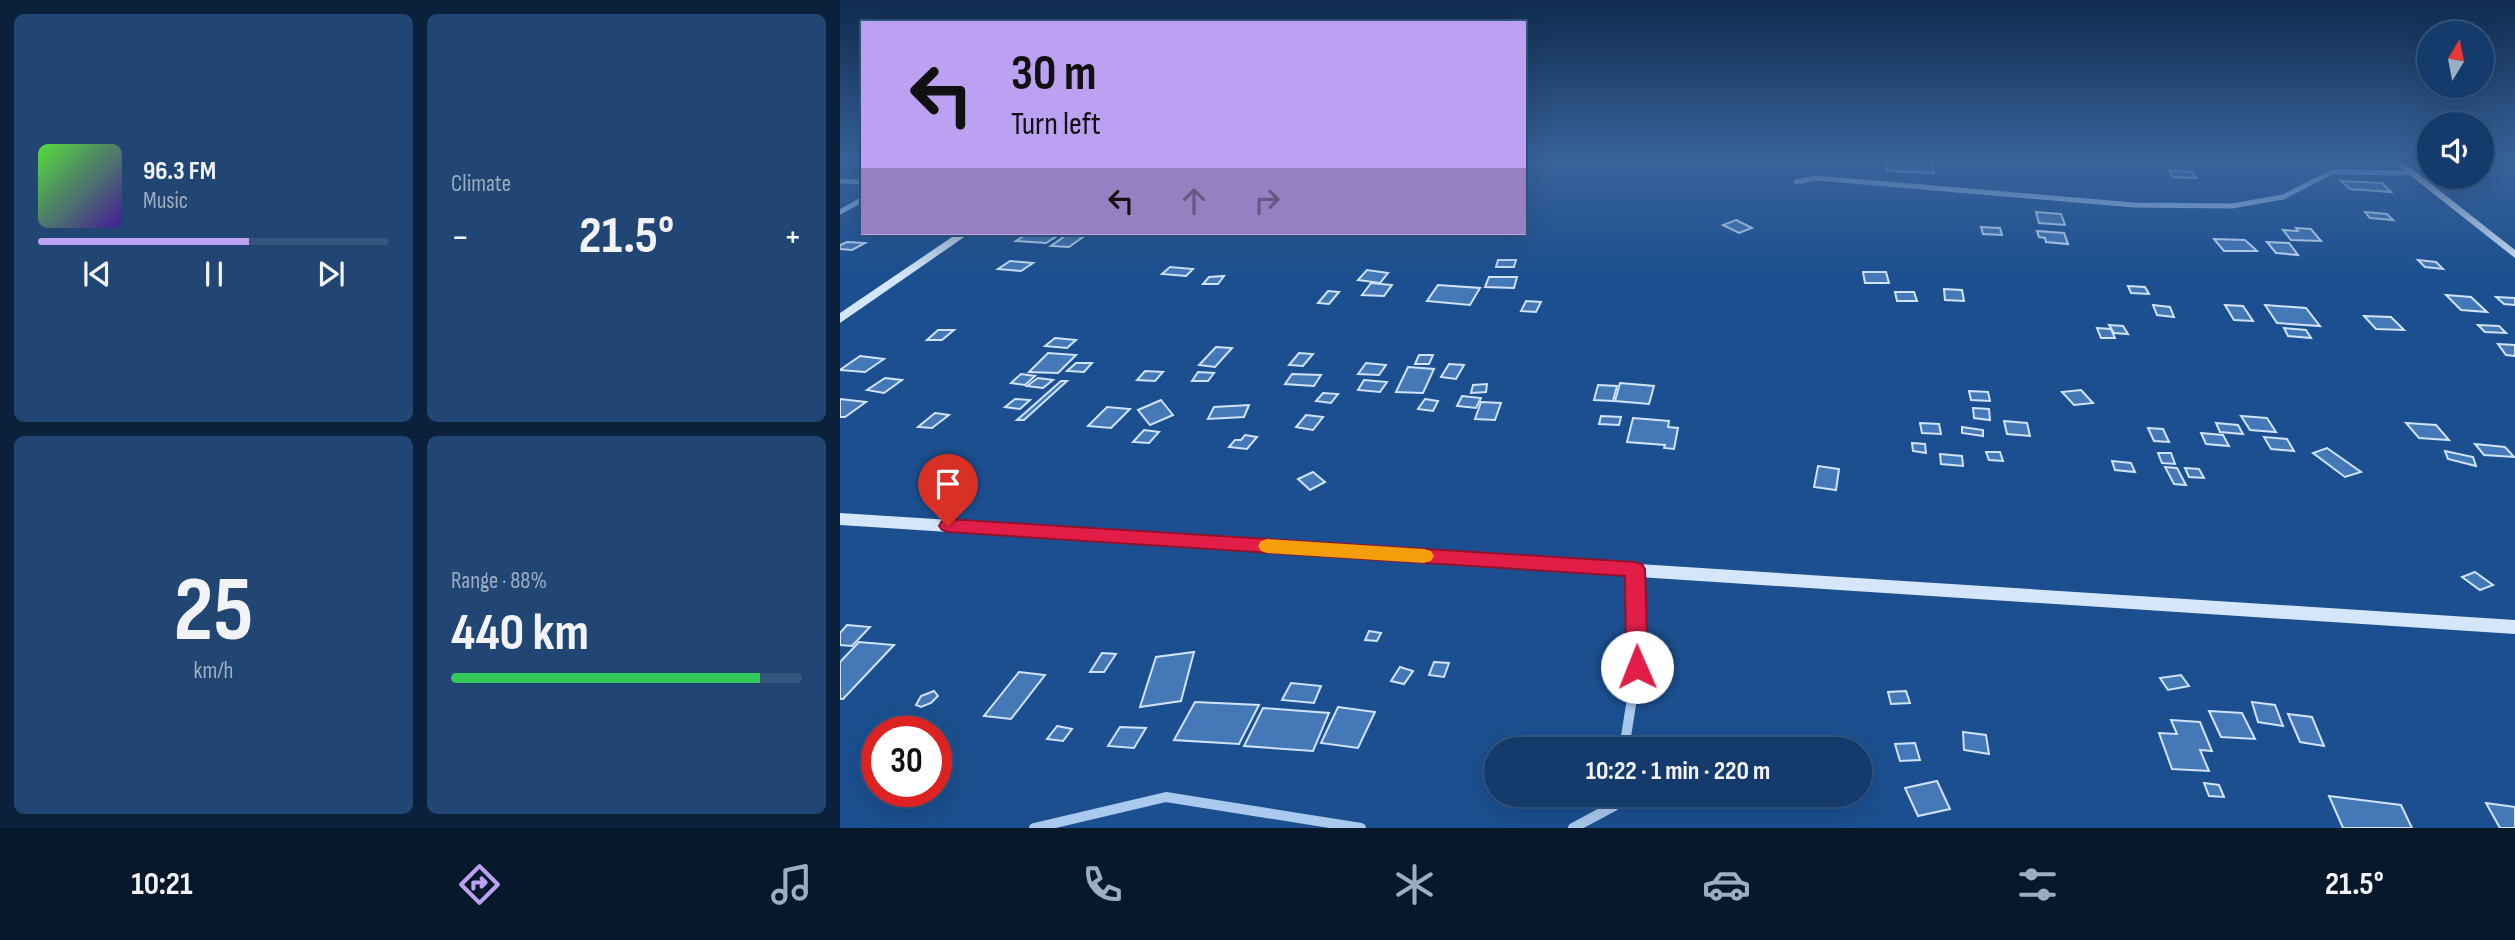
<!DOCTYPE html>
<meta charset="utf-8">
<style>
:root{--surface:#143b6b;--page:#214673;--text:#f1f3f6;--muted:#9dadc1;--line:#33557e;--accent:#bca0f2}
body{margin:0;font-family:"Sofia Sans Condensed",sans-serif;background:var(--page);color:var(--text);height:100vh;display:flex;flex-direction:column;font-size:26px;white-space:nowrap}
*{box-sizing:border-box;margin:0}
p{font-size:23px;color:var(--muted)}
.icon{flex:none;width:38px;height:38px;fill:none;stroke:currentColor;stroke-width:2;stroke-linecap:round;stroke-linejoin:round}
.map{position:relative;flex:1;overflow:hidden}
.side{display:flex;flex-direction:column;gap:14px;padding:14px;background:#0b203b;width:840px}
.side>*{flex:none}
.guide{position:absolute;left:21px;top:21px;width:665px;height:214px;border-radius:0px;box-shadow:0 7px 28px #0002,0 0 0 2px var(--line);background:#bca0f2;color:#111;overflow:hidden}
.needle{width:46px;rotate:10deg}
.tools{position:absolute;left:1577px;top:21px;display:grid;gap:14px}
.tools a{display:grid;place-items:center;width:77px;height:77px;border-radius:50%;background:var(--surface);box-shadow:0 7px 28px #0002,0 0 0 2px var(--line);font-size:35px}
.speed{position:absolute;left:21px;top:716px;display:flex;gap:14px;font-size:35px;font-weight:700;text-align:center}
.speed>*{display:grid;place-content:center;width:91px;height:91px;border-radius:50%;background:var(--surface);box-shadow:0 7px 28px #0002,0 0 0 2px var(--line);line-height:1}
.speed .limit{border:10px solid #d22;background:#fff;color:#111}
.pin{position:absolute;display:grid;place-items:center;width:60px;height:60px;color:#fff;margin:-72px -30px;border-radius:50% 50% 50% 0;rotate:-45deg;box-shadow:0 0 7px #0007}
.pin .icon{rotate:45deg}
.me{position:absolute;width:77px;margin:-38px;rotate:359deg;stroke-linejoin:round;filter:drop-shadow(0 0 5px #0008)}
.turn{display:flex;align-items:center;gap:24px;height:147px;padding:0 35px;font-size:32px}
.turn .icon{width:91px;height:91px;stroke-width:2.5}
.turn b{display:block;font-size:49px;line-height:60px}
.lanes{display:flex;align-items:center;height:66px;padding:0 35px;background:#0003;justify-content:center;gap:35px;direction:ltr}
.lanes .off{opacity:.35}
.big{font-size:52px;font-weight:700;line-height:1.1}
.side .card{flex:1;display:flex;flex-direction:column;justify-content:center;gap:10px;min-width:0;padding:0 24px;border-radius:10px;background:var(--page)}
.side .dial{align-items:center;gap:0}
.dial b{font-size:91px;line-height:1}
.song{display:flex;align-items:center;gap:21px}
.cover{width:84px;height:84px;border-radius:10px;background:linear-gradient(135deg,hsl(110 70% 55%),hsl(260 70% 35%))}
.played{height:7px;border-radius:4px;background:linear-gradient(90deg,var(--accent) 60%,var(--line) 60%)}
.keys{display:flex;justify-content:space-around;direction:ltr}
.heat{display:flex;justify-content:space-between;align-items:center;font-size:38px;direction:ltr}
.charge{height:10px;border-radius:5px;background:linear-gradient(90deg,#34c759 88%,var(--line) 0)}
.side .tiles{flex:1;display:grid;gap:14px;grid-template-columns:repeat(2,1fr)}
.trip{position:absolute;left:644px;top:737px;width:388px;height:70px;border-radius:35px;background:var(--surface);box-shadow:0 7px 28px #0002,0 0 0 2px var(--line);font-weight:700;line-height:70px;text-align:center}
.tabs{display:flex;height:112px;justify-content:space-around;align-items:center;background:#08182b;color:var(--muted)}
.tabs .icon{width:49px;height:49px}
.tabs .on{color:var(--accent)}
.tabs b{font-size:32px;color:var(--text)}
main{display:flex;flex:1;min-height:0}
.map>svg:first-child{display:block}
</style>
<main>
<section class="side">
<div class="tiles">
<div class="card">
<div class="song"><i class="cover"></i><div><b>96.3 FM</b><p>Music</p></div></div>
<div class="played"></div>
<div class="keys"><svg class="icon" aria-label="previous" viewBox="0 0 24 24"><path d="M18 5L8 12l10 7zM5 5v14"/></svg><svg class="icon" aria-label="pause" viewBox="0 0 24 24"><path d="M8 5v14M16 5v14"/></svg><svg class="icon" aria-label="next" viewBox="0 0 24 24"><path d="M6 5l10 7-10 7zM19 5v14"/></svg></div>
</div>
<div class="card"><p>Climate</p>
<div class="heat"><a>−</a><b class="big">21.5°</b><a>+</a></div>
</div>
<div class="card dial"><b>25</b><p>km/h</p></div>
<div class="card"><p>Range · 88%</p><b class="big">440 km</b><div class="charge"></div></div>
</div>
</section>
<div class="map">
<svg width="1675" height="828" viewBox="0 0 1675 828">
<rect width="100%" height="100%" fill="#1b4f8f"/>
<g fill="#4478b7" stroke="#cfe3fa" stroke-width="2">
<path d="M1045 161 1092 163 1094 173 1047 171Z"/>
<path d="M1329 170 1352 172 1356 178 1333 177Z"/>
<path d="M1501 181 1542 183 1551 192 1510 189Z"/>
<path d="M1196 212 1221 214 1225 225 1199 223Z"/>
<path d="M1525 212 1547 214 1553 220 1530 218Z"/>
<path d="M896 220 912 228 899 233 883 225Z"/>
<path d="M1141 227 1160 228 1162 235 1143 234Z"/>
<path d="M1456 228 1471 229 1481 241 1451 240 1443 230 1458 231Z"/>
<path d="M1197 231 1224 233 1228 244 1206 242 1205 238 1199 237Z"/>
<path d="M229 233 247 234 229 247 211 246Z"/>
<path d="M187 234 217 236 206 243 176 241Z"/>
<path d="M1374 239 1405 240 1417 251H1384Z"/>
<path d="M7 242 25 243 12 250 0 249V245Z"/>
<path d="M1427 242 1449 243 1458 255 1436 253Z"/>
<path d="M658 260H676L674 267H656Z"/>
<path d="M1578 260 1596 262 1603 269 1585 267Z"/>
<path d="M170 261 193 263 181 271 158 269Z"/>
<path d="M330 267 353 269 346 276 322 274Z"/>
<path d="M527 270 548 273 540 283 518 280Z"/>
<path d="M1023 272H1046L1049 283H1025Z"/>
<path d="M384 276 378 284H363L369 277Z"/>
<path d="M649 277H677L674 288 645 287Z"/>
<path d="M531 283 552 285 544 296 522 295Z"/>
<path d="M598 285 640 288 630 305 587 301Z"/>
<path d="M1288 286 1305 287 1309 294 1291 293Z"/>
<path d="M1104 289 1122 290 1124 301 1105 300Z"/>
<path d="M488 291 499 292 489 304 478 303Z"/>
<path d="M1055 292H1074L1077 301H1057Z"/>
<path d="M1606 295 1631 297 1647 312 1621 310Z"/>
<path d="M1656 297 1675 298V305L1664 304Z"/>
<path d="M686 301 701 302 696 312 681 311Z"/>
<path d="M1313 305 1330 307 1334 317 1317 315Z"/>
<path d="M1385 305 1403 306 1413 321 1394 320Z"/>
<path d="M1425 305 1466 308 1480 326 1437 323Z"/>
<path d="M1524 316 1551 317 1564 330 1536 329Z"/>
<path d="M1269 325 1283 326 1288 334 1274 333Z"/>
<path d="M1638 325 1659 326 1666 333 1645 332Z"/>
<path d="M1257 328 1271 329 1275 338H1261Z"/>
<path d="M1444 328 1466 330 1471 338 1448 336Z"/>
<path d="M98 330H114L102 340H87Z"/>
<path d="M215 338 236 340 227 348 205 346Z"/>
<path d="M1658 344 1675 345V356L1666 355Z"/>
<path d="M376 347 392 348 375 367 359 365Z"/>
<path d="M208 353 236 355 218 373 189 372Z"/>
<path d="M459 353 473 354 463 366 449 365Z"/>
<path d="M579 355H593L589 364H575Z"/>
<path d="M20 356 44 359 25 372 0 370Z"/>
<path d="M236 363H252L244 372 227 371Z"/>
<path d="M526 363 546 365 539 375 518 374Z"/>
<path d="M609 364 624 365 616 379 601 377Z"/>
<path d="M568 367 594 369 583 393 556 392Z"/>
<path d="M305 371 323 372 315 381 297 380Z"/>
<path d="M358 372 374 373 368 381H352Z"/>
<path d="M181 374 195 376 185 385 171 383Z"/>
<path d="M452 374 481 375 474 386 445 384Z"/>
<path d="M45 378 62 380 44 393 27 390Z"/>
<path d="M198 378 213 380 203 388 187 386Z"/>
<path d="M524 380 547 382 540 392 518 390Z"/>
<path d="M221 381H227L184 420H177Z"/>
<path d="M780 383 814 386 809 404 775 401Z"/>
<path d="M647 384 646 392 631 393 633 385Z"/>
<path d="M758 385 777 386 773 401 754 400Z"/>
<path d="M1241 390 1253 403 1234 405 1222 392Z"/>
<path d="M1129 391 1148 392 1150 401 1131 400Z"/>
<path d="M483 393 498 394 491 403 476 401Z"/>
<path d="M622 396 641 398 636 408 617 406Z"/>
<path d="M0 399 26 402 5 417H0Z"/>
<path d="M175 399 190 400 180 409 165 407Z"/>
<path d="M585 399 598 401 593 411 578 409Z"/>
<path d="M321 400 333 415 310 425 298 410Z"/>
<path d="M641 402 661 403 655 420 635 419Z"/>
<path d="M409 405 404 417 368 419 374 407Z"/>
<path d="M267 407 290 409 271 428 248 426Z"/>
<path d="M1133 408 1149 409 1150 420 1134 418Z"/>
<path d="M95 413 109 415 92 428 78 427Z"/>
<path d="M466 415 483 417 473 430 456 427Z"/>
<path d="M761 416 781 417 779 425 759 424Z"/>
<path d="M1401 416 1427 418 1436 432 1410 430Z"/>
<path d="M793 418 829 421 828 427 838 428 834 449 824 448 825 445 787 442Z"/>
<path d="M1164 421 1187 423 1190 436 1167 434Z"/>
<path d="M1080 423 1099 424 1101 434 1082 433Z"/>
<path d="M1376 423 1398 425 1403 434 1380 432Z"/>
<path d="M1566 423 1596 425 1609 440 1579 438Z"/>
<path d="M1122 427 1143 430V436L1122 433Z"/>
<path d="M1308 428 1323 429 1329 442 1314 441Z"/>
<path d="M304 430 319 432 309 443 293 442Z"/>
<path d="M1361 433 1383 435 1389 446 1366 444Z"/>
<path d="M405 435 417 437 407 449 389 447 395 440H401Z"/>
<path d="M1424 437 1447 439 1454 451 1431 449Z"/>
<path d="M1072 443 1085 444 1086 453 1073 451Z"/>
<path d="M1635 444 1665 447 1674 457 1644 455Z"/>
<path d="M1487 448 1521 472 1505 477 1473 453Z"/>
<path d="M1605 451 1633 457 1636 466 1608 459Z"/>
<path d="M1146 452H1160L1163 461 1149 460Z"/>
<path d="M1318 453H1331L1335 464 1322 463Z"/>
<path d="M1100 454 1122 456 1123 466 1101 464Z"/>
<path d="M1272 461 1291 463 1295 472 1275 470Z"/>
<path d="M978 466 999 469 996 490 974 487Z"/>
<path d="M1325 467 1337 468 1346 485 1334 484Z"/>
<path d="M1345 468 1359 469 1364 478 1349 477Z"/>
<path d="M473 472 485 482 470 490 458 479Z"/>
<path d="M1635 572 1653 585 1640 590 1622 577Z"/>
<path d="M7 625 30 627 12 646 0 645V633Z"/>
<path d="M529 631 541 633 537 641 525 640Z"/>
<path d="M19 642 54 645 3 699H0V662Z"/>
<path d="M354 652 341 701 300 707 316 657Z"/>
<path d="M262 653 276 654 264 672H250Z"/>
<path d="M594 662 609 663 604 677 589 675Z"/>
<path d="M560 667 573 671 564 684 551 681Z"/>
<path d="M179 672 205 675 171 719 144 716Z"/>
<path d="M1341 675 1349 686 1328 690 1320 678Z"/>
<path d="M451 683 481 686 474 703 442 700Z"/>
<path d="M94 691 98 696 91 703 81 707 76 705 81 696Z"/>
<path d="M1066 691 1070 703 1051 704 1048 692Z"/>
<path d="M355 702 419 705 399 744 334 740Z"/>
<path d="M1412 702 1435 705 1443 726 1418 722Z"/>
<path d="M498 707 535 712 518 748 481 743Z"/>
<path d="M423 708 489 713 473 751 404 746Z"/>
<path d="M1369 711 1402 713 1415 739 1381 737Z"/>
<path d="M1448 714 1472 717 1484 746 1460 742Z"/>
<path d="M1331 720 1360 722 1372 751 1360 750 1369 771 1332 769 1319 733 1337 734Z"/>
<path d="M217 726 232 729 223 741 207 739Z"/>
<path d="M280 727 306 728 294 748 268 746Z"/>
<path d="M1123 732 1146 735 1149 754 1124 750Z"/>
<path d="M1075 743 1080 760 1060 761 1055 744Z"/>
<path d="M1097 781 1110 809 1078 816 1065 788Z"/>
<path d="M1364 783 1379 785 1384 797 1369 796Z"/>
<path d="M1489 796 1561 805 1572 828H1503Z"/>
<path d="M1646 803 1675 807V828H1660Z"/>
</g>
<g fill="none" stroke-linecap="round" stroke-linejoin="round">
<g stroke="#a9c9ee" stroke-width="5">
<path d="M0 181 23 182"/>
<path d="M956 182 976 178 1294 205 1392 206 1443 197 1492 172 1573 173"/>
<path d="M0 212 23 199"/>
</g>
<path stroke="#a9c9ee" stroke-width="8" d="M795 570 796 605"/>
<g stroke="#a9c9ee" stroke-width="10">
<path d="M784 749 797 667 796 603"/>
<path d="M194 828 326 797 521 828"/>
<path d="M733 828 774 806 776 794"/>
</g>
<g fill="#d6e6fa" fill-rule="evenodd">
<path d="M1552 161H1562L1675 250V258Z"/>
<path d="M118 233H130L0 323V313Z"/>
<path d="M0 513 1675 620V634L0 525Z"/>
</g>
</g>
<linearGradient id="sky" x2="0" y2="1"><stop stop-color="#0f2b4f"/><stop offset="0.58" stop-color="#39639b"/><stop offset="1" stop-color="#39639b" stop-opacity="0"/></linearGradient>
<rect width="1675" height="277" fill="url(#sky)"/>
<path fill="#e11d48" stroke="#92132f" stroke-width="2" d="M108 519 795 562 802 564 805 569 808 667 805 674 797 676 790 674 786 667 785 576 108 532 102 530 99 526 102 521Z"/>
<path fill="#f59e0b" d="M427 539 584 549 591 551 594 556 591 561 584 563 427 553 421 551 418 546 421 541Z"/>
</svg>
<div class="tools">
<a><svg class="needle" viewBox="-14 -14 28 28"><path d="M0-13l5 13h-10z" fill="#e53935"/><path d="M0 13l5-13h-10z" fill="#9dadc1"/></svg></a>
<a><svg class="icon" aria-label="sound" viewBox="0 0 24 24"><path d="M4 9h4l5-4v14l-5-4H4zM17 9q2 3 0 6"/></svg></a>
</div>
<div class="speed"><div class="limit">30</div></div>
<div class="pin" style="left:108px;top:526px;background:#d93025"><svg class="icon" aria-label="arrive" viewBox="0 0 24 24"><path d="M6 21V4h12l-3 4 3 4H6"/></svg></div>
<svg class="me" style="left:797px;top:667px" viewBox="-20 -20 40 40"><circle r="19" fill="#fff"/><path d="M0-13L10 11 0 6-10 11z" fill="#e11d48"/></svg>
<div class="trip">10:22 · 1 min · 220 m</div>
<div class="guide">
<div class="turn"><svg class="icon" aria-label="left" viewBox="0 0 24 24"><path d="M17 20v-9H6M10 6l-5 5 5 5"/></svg><div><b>30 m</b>Turn left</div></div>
<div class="lanes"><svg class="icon" aria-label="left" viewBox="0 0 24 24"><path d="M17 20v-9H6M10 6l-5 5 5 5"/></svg><svg class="icon off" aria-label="ahead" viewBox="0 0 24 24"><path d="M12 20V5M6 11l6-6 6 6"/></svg><svg class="icon off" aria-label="right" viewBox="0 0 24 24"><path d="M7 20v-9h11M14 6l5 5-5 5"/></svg></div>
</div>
</div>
</main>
<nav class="tabs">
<b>10:21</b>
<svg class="icon on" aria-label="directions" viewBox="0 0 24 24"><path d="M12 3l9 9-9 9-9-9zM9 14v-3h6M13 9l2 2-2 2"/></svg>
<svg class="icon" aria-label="music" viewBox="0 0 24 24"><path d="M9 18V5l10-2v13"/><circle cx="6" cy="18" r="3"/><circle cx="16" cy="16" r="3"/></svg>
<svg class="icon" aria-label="phone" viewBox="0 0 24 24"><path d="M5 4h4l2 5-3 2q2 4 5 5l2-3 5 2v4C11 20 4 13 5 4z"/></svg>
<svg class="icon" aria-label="climate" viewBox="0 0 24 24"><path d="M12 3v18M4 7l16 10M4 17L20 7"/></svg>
<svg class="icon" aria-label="car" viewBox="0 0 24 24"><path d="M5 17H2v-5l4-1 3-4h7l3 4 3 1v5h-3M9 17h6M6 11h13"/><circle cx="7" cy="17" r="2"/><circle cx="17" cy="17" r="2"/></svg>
<svg class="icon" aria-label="filters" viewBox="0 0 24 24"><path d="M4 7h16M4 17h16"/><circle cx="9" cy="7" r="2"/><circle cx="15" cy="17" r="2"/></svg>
<b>21.5°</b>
</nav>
